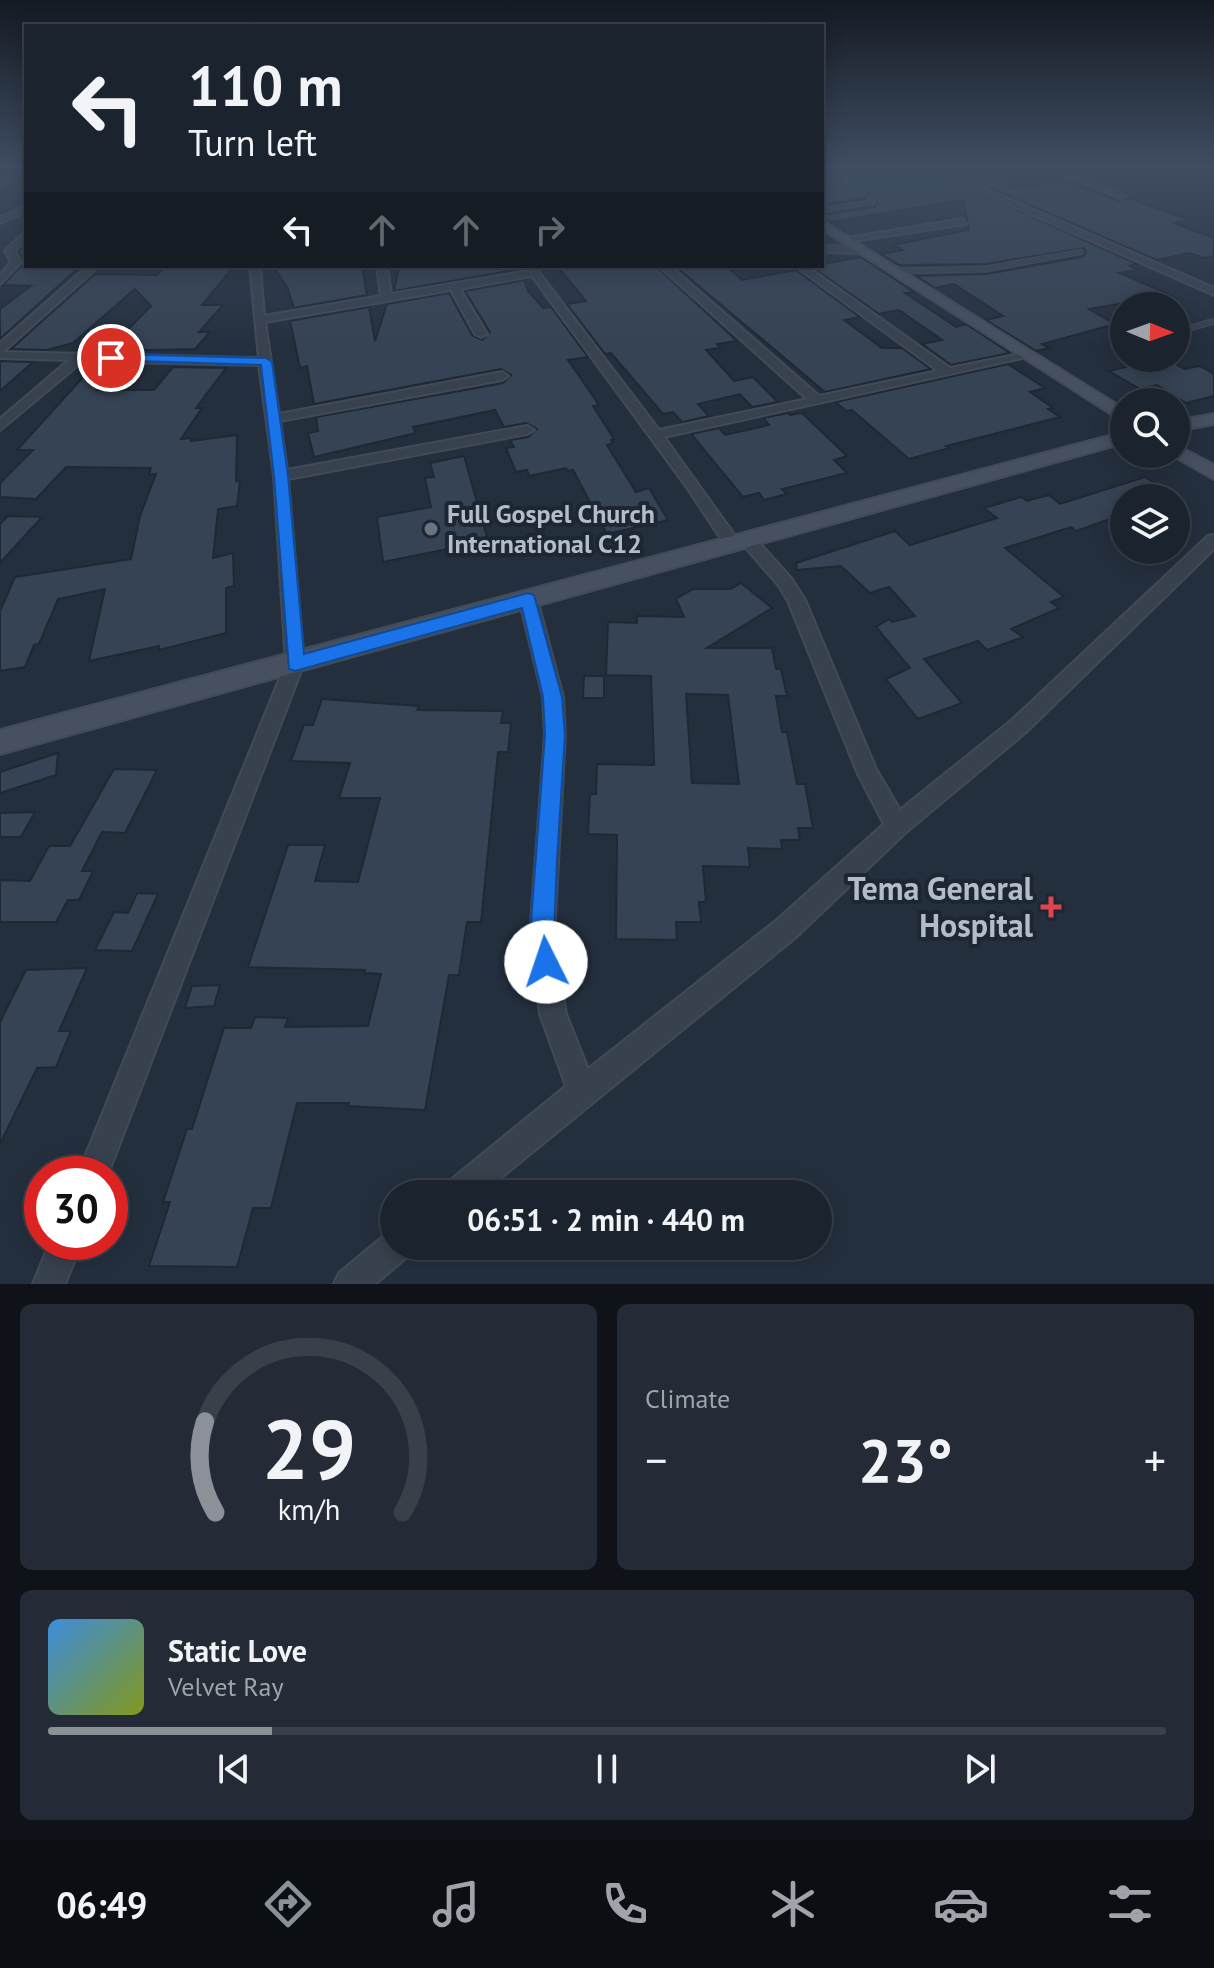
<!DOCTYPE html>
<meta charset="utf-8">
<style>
:root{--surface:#1b232e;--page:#242b36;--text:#f1f3f6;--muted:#a0a4aa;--line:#39404a;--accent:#8c9099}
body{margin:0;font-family:"PT Sans",sans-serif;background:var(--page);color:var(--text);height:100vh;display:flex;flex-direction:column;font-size:30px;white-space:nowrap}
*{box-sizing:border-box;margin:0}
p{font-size:26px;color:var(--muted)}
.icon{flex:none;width:44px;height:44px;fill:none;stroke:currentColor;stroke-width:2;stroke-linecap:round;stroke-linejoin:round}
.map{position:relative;height:1284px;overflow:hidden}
.panel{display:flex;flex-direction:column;gap:20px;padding:20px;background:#0f1319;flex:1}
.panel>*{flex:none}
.hud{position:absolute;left:24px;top:24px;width:800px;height:244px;border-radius:0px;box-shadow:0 4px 20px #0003,0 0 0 2px var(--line);background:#1b232e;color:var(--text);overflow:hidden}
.needle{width:52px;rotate:91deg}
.controls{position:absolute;left:1110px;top:292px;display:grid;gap:16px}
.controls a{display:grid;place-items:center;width:80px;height:80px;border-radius:50%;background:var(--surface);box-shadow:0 4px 20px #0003,0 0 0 2px var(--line);font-size:40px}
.speed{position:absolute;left:24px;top:1156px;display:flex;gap:16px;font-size:40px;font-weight:700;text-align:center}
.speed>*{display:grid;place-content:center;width:104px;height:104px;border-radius:50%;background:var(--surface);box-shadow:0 4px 20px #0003,0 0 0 2px var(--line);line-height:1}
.speed .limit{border:12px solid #d22;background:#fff;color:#111}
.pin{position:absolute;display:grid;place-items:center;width:68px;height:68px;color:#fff;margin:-34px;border:4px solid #fff;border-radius:50%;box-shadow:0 2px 8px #0007}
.me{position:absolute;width:88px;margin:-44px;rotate:356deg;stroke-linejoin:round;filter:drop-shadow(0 0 6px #0008)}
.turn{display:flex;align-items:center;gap:28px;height:168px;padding:0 32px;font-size:36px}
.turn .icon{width:104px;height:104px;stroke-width:2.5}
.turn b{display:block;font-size:56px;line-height:68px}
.lanes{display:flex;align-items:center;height:76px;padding:0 32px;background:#0003;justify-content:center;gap:40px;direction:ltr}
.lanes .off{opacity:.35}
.big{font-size:60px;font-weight:600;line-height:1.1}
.panel .tile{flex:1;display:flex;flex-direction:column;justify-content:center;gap:12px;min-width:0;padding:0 28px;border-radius:12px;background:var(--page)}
.panel .dial{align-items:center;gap:0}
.dial svg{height:208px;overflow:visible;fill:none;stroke:var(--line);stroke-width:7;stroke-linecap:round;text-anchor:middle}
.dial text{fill:var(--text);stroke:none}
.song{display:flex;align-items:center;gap:24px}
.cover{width:96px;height:96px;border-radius:12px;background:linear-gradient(135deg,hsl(210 70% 55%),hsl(70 70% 35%))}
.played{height:8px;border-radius:4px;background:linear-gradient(90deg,var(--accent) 20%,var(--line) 20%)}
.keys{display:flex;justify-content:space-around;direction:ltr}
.heat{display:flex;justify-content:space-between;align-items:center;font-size:44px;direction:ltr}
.panel .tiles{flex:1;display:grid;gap:20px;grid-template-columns:1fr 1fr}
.tile:last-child{grid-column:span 2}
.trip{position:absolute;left:380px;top:1180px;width:452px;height:80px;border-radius:40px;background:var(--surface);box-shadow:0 4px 20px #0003,0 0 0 2px var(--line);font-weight:600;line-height:80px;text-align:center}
.dock{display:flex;height:128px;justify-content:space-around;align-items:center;background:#0b0e12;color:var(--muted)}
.dock .icon{width:56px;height:56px}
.dock .active{color:var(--accent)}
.dock b{font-size:36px;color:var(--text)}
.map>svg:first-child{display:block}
</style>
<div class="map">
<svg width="1214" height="1284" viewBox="0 0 1214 1284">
<rect width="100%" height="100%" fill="#242f3e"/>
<g fill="#364354" stroke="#1f2835" stroke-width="2" fill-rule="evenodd">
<path d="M822 167H922L1137 264 1130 266 1138 270 1119 273 1171 295 1089 309 1115 324 1042 344 1049 348 1036 351 986 320 1003 316 954 284 935 288 916 276 987 274 1082 257 1086 253 1084 248 985 264 899 265 881 254 903 250 893 245 969 230 963 200 830 222 822 215 874 207 878 202 868 193 864 198 822 205Z"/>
<path d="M942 167H1008L1009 189 1064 180 1119 201 1128 198 1190 220 1174 223 1214 238V256L1205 258 1189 253 1157 260Z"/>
<path d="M26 243V266H80L0 339V309L31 286 3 285 23 264 19 251Z"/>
<path d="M861 257 914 292 905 293 956 327 966 324 1010 353 951 365 922 344 942 340 899 310 879 314 811 266Z"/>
<path d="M273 266H362L367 295 294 308 287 287Z"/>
<path d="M399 266H519L520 269 394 291Z"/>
<path d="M557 266H656L737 341 717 344 720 348 706 350 734 381 753 377 778 402 752 407 740 394 698 404 709 416 682 422 673 412 663 414 611 353 605 354 567 304 586 301Z"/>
<path d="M675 266H726L742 280 796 270 860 317 844 320 882 348H902L931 369 825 392Z"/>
<path d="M163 269H232L202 305H223L199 332H210L195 349 107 351 151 306 135 289 73 343 47 350 11 349 95 274 157 275Z"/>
<path d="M524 280 528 291 543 308 551 307 588 357 568 360 599 405 593 406 614 439 611 440 613 443 607 445 636 492 649 488 668 520 607 534 573 470 568 471 566 468 529 476 527 470 516 472 506 448 514 447 510 440 528 437 537 429 526 423 504 427 495 410 413 427 416 433 314 457 308 433 318 431 316 417 503 383 511 375 501 369 314 404 307 366 300 368 290 321 369 307 375 341 387 304 449 293 472 335 482 340 490 332 465 291Z"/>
<path d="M0 361 33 362 0 391Z"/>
<path d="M1173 362 1184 369 1200 366 1214 374V396L1186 403 1157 385 1140 389 1109 371 1141 363 1147 367Z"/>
<path d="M95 364 120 365 97 390H154L173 367 226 368 196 408H202L181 439 192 438 191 441 237 435 236 481 240 480 237 506 218 509 213 558 233 553 234 586 226 588V633L159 650V646L89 661 105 589 58 599 39 644 34 645 25 667 0 671V611L15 577 131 559 140 516 156 474 149 475 151 468 66 467 36 499 0 497V483L33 450H17Z"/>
<path d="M1008 364 1045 388 1030 392 1053 408 1048 409 1060 417 946 446 950 448 909 459 852 410 846 411 836 402Z"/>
<path d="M788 413 790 415 802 413 847 456 834 460 847 473 782 489 787 494 764 500 759 493 743 497 691 434 719 428 725 435 769 425 763 418Z"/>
<path d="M464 456 488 541 383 562 377 517 431 507 425 478 434 477 430 463Z"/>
<path d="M1145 477 1178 498H1124V514L1076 531 1071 527 1005 548 1064 597 1051 602 1059 608 1011 629 1023 637 987 650 978 641 924 659 962 703 918 719 886 679 910 668 876 627 889 619 892 622 915 616 889 587 870 593 841 566 797 570 796 563 895 531 910 545 997 518 984 508 1021 497 1027 501 1049 495 1060 504Z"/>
<path d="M8 516 42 517 0 563V524Z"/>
<path d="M741 583 772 608 707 648H772L776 669H781L787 696H776L782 732H787L797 784H805L813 828H798L800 840H781L782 849 748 848 750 867 703 866 706 902H699L701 922H676L677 940 616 939 617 835 588 834 590 794H596L597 764 654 765V759L651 676 606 675 608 622 637 623V616L684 617 676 599 693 589H731ZM686 694 728 695 739 784 692 783Z"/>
<path d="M584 676H604V698H583Z"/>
<path d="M322 699 419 706 417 710 503 711 501 723H511L508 752H498L481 922H467L459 975H449L425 1110 348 1106 349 1103H297L271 1208H253L237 1267 149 1266 170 1202H163L187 1129H192L224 1028H251L255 1017 288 1018 285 1027 368 1026 381 974 364 973 365 970 248 967 288 845H325L315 881 358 882 380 798H339L350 763 291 761 304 725H313Z"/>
<path d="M58 753 56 775 0 793V772Z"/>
<path d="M114 769 157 770 125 833 102 832 82 871H93L79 900H68L56 922H0V880L30 881 49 846H70Z"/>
<path d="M35 812 21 837H0V813Z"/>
<path d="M137 893 158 894 132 951 95 950 114 912 128 913Z"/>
<path d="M87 968 59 1031H71L56 1067 37 1068 0 1144V1022L26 970Z"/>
<path d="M220 985 214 1006 185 1008 192 986Z"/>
</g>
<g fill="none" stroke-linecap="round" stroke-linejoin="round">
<defs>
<g id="lane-far1">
<path d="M822 210 873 202 869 198"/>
<path d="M1035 260 1081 252"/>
</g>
<g id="lane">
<path d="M898 271 986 269 1046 258"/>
<path d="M1176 332 1214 321"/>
</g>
<g id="street">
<path d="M925 167H935L1214 288V295Z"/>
<path d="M1045 167H1055L1127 196 1120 198Z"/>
<path d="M4 178 11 180 0 186V181Z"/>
<path d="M26 206V212L0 223V217Z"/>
<path d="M963 219 966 224 846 242 841 239Z"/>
<path d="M26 231V239L15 251 21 262 0 284V275L11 262 5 251Z"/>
<path d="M822 246 863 247 868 250 863 253 822 252Z"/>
<path d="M88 266H99L3 352 259 358 250 266H260L264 316 381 296 377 266H387L391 294 528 271 524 266H534L659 430 807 399 659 266H670L819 396 938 371 795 266H806L950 368 1030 352 1036 355 664 437 741 544 733 549 727 548 686 486 532 276 460 289 487 334 481 337 475 334 451 290 265 322 279 414 502 372 508 376 502 380 280 421 287 470 527 426 534 430 527 434 288 479 304 663 108 1174H78L286 663 274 476 259 365 83 361 0 430V419L69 360 0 358V343Z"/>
<path d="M747 535 753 536 791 578 805 600 876 769 900 810 1012 720 1208 536 1214 535V549L1026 732 905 833 796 937 481 1194H443L447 1183 566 1086 540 1014 530 936 545 735 543 697 519 599 522 595 528 593 537 599 563 697 565 735 554 936 566 1014 588 1069 778 919 884 824 858 774 788 601 779 586 739 540Z"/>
<path d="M394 1231V1246H412L407 1257 375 1284H334L339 1273 385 1235Z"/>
<path d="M50 1242H82L65 1284H33Z"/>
</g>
<g id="secondary">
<path d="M822 221 1124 409V422L822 229Z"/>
<path d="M1214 414V424L1176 431V421Z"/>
<path d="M1124 432V443L0 754V730Z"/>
<path d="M1176 445 1214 465V479L1170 454H1176Z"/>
</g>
</defs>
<use href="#lane-far1" stroke="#414a57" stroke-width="6"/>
<use href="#lane" stroke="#414a57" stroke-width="7"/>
<use href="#street" stroke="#414a57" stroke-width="4"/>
<use href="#secondary" stroke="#414a57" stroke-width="4"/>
<use href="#lane-far1" stroke="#38414e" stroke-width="4"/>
<use href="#lane" stroke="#38414e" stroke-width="5"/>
<use href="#street" fill="#38414e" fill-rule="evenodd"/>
<use href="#secondary" fill="#465061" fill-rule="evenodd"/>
</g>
<linearGradient id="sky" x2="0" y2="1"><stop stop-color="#141a22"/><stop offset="0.48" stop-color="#3f4d63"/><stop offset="1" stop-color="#3f4d63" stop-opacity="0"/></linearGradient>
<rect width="1214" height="347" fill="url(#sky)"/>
<path fill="#1a73e8" stroke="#114b97" stroke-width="2" d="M111 354 266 358 272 362 288 476 304 654 528 593 534 595 562 697 565 735 557 859 554 936 558 962 555 971 546 975 537 971 530 936 545 735 543 697 522 608 295 671 289 669 274 476 261 365 107 360 105 358Z"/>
<circle fill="#6b7280" stroke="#1d2633" stroke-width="3" cx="431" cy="529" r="8"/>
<path fill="#e0444e" stroke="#1d2633" stroke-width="3" d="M1047 895h8v8h8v8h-8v8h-8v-8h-8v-8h8z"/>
<g text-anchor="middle" stroke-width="8" stroke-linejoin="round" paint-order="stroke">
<g font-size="26" font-weight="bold" fill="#b4bcc9" stroke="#1d2633" text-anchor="start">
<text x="447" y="523">Full Gospel Church<tspan x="447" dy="30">International C12</tspan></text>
</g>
<g font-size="32" font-weight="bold" fill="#b4bcc9" stroke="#1d2633" text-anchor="end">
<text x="1033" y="900">Tema General<tspan x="1033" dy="37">Hospital</tspan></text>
</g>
</g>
</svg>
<div class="controls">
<a><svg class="needle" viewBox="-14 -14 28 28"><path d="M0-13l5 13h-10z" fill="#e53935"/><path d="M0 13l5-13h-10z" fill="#a0a4aa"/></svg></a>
<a><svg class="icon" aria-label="search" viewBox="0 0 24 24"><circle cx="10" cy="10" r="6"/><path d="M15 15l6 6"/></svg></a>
<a><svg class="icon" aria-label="layers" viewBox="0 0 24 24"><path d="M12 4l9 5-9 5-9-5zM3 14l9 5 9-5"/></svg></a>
</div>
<div class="speed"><div class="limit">30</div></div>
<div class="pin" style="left:111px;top:358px;background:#d93025"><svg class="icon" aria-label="arrive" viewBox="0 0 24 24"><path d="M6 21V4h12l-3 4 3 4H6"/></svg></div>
<svg class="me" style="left:546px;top:962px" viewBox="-20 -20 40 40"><circle r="19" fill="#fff"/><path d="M0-13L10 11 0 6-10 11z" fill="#1a73e8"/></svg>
<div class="trip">06:51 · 2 min · 440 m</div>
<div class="hud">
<div class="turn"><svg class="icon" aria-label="left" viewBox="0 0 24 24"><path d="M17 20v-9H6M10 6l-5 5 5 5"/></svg><div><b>110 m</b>Turn left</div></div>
<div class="lanes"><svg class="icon" aria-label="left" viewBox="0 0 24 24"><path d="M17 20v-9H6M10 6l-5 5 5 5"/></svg><svg class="icon off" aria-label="ahead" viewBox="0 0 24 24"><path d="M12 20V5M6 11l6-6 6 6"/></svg><svg class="icon off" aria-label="ahead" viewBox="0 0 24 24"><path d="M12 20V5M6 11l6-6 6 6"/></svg><svg class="icon off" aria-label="right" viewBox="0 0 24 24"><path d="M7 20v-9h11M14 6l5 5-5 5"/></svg></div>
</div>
</div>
<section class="panel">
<div class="tiles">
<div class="tile dial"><svg viewBox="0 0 100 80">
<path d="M14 69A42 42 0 1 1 86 69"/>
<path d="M14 69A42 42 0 0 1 10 34" stroke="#8c9099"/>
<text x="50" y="56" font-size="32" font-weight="700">29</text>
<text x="50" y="72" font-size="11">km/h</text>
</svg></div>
<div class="tile"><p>Climate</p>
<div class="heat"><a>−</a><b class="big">23°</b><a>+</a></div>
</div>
<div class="tile">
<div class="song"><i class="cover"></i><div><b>Static Love</b><p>Velvet Ray</p></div></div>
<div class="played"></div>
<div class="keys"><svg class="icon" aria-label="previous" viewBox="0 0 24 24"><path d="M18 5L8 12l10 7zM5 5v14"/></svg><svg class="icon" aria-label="pause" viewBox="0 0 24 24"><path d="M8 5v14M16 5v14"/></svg><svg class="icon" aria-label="next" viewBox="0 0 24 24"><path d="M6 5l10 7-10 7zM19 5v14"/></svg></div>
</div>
</div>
</section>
<nav class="dock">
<b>06:49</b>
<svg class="icon active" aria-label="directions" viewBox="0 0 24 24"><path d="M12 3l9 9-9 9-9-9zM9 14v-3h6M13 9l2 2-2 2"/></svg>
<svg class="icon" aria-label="music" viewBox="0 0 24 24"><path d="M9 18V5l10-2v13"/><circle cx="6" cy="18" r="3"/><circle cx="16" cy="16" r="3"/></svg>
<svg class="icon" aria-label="phone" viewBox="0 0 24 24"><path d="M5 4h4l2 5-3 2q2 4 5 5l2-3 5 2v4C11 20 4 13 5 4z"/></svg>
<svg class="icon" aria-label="climate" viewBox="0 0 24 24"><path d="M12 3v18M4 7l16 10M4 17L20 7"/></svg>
<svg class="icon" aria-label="car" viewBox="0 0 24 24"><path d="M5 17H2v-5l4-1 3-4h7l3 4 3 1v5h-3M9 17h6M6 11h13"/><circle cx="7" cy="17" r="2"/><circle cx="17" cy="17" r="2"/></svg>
<svg class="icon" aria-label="filters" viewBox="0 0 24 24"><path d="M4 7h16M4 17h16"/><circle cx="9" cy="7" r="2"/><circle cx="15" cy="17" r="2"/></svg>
</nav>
